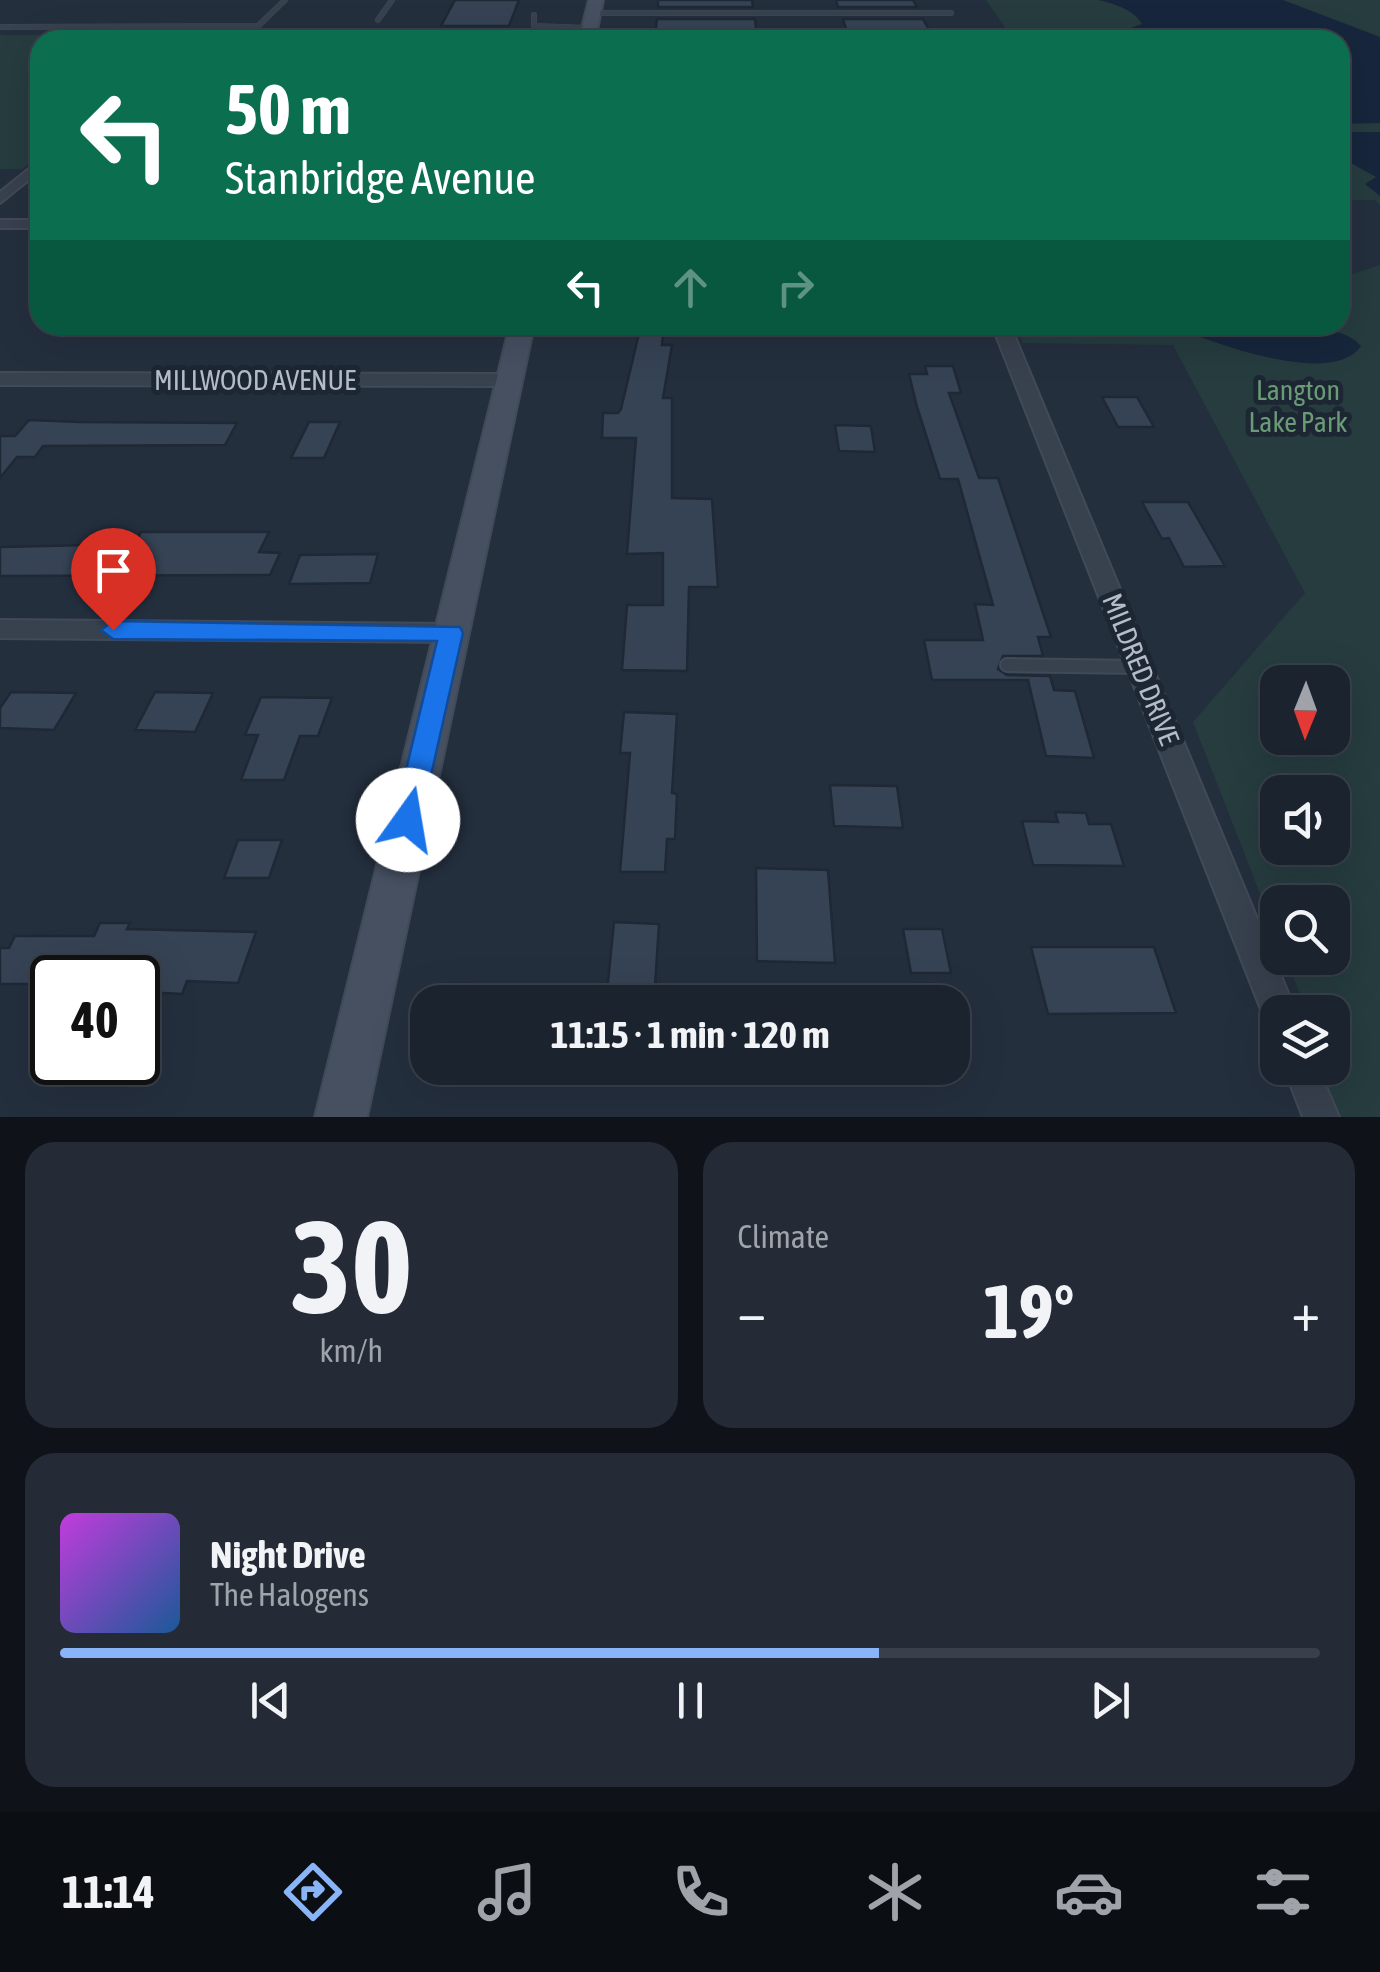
<!DOCTYPE html>
<meta charset="utf-8">
<style>
:root{--surface:#1b232e;--page:#242b36;--text:#f1f3f6;--muted:#a0a4aa;--line:#39404a;--accent:#8ab4f8}
body{margin:0;font-family:"Asap Condensed",sans-serif;background:var(--page);color:var(--text);height:100vh;display:flex;flex-direction:column;font-size:38px;white-space:nowrap}
*{box-sizing:border-box;margin:0}
p{font-size:32px;color:var(--muted)}
.icon{flex:none;width:55px;height:55px;fill:none;stroke:currentColor;stroke-width:2;stroke-linecap:round;stroke-linejoin:round}
.map{position:relative;height:1117px;overflow:hidden}
.side{display:flex;flex-direction:column;gap:25px;padding:25px;background:#0f1319;flex:1}
.side>*{flex:none}
.hud{position:absolute;left:30px;top:30px;width:1320px;height:305px;border-radius:30px;box-shadow:0 10px 40px #0002,0 0 0 2px var(--line);background:#0b6e4f;color:#fff;overflow:hidden}
.needle{width:65px;rotate:181deg}
.buttons{position:absolute;left:1260px;top:665px;display:grid;gap:20px}
.buttons a{display:grid;place-items:center;width:90px;height:90px;border-radius:20px;background:var(--surface);box-shadow:0 10px 40px #0002,0 0 0 2px var(--line);font-size:50px}
.speed{position:absolute;left:30px;top:955px;display:flex;gap:20px;font-size:50px;font-weight:700;text-align:center}
.speed>*{display:grid;place-content:center;width:130px;height:130px;border-radius:50%;background:var(--surface);box-shadow:0 10px 40px #0002,0 0 0 2px var(--line);line-height:1}
.speed .limit{border:5px solid #111;border-radius:15px;background:#fff;color:#111}
.pin{position:absolute;display:grid;place-items:center;width:85px;height:85px;color:#fff;margin:-102px -42px;border-radius:50% 50% 50% 0;rotate:-45deg;box-shadow:0 0 10px #0007}
.pin .icon{rotate:45deg}
.me{position:absolute;width:110px;margin:-55px;rotate:13deg;stroke-linejoin:round;filter:drop-shadow(0 0 8px #0008)}
.turn{display:flex;align-items:center;gap:35px;height:210px;padding:0 30px;font-size:45px}
.turn .icon{width:130px;height:130px;stroke-width:2.5}
.turn b{display:block;font-size:70px;line-height:85px}
.lanes{display:flex;align-items:center;height:95px;padding:0 30px;background:#0003;justify-content:center;gap:50px;direction:ltr}
.lanes .off{opacity:.35}
.big{font-size:75px;font-weight:700;line-height:1.1}
.side .tile{flex:1;display:flex;flex-direction:column;justify-content:center;gap:15px;min-width:0;padding:0 35px;border-radius:30px;background:var(--page)}
.side .dial{align-items:center;gap:0}
.dial b{font-size:130px;line-height:1}
.song{display:flex;align-items:center;gap:30px}
.cover{width:120px;height:120px;border-radius:15px;background:linear-gradient(135deg,hsl(290 70% 55%),hsl(210 70% 35%))}
.played{height:10px;border-radius:5px;background:linear-gradient(90deg,var(--accent) 65%,var(--line) 65%)}
.keys{display:flex;justify-content:space-around;direction:ltr}
.heat{display:flex;justify-content:space-between;align-items:center;font-size:55px;direction:ltr}
.side .tiles{flex:1;display:grid;gap:25px;grid-template-columns:1fr 1fr}
.tile:last-child{grid-column:span 2}
.trip{position:absolute;left:410px;top:985px;width:560px;height:100px;border-radius:30px;background:var(--surface);box-shadow:0 10px 40px #0002,0 0 0 2px var(--line);font-weight:700;line-height:100px;text-align:center}
.menu{display:flex;height:160px;justify-content:space-around;align-items:center;background:#0b0e12;color:var(--muted)}
.menu .icon{width:70px;height:70px}
.menu .on{color:var(--accent)}
.menu b{font-size:45px;color:var(--text)}
.map>svg:first-child{display:block}
</style>
<div class="map">
<svg width="1380" height="1117" viewBox="0 0 1380 1117">
<rect width="100%" height="100%" fill="#242f3e"/>
<g fill="#263c3f" fill-rule="evenodd">
<path d="M986 0H1380V205L1375 200H1340V40H1014Z"/>
<path d="M0 35H205L198 40H40V155L22 169H0Z"/>
<path d="M1380 265V1117H1300L1325 1068H1332V1012H1307L1286 958H1332V902H1278L1277 937 1193 722 1305 593 1173 345 1023 343 1014 325H1340V278ZM1278 682H1332V738H1278ZM1278 792H1332V848H1278Z"/>
</g>
<g fill="#17263c">
<path d="M1098 0H1283L1380 37V123L1340 124V40H1131L1128 29 1142 24C1133 9 1115 4 1098 0Z"/>
<path d="M1340 132H1380V196L1365 184 1376 177 1340 157Z"/>
<path d="M1169 325C1212 325 1334 313 1361 346 1332 389 1209 341 1169 325Z"/>
</g>
<g fill="#364354" stroke="#1f2835" stroke-width="2.5">
<path d="M455 0H519L509 26H441Z"/>
<path d="M658 0H752L753 7H658Z"/>
<path d="M836 0H913L917 7H838Z"/>
<path d="M657 19H755L757 36 655 35Z"/>
<path d="M843 19H923L932 35H848Z"/>
<path d="M641 325 664 326 662 345H672L663 398H672V498L712 499 718 587H689L687 671 622 670 627 605H663V553L627 554 636 438H602L603 413H618L621 409Z"/>
<path d="M925 366H953L961 393H949L979 478H998L1051 637H1038L1043 656H1003L998 669 1007 675 1050 676 1054 690 1075 691 1094 758 1046 756 1028 680H932L924 640H983L975 604 993 605 958 479H940L917 407 909 374H927Z"/>
<path d="M1102 397H1137L1154 427H1118Z"/>
<path d="M29 420 79 422 237 423 225 445 43 446 35 457H17L0 478V436H15Z"/>
<path d="M309 422H340L324 458H291Z"/>
<path d="M835 425 871 426 875 452 839 451Z"/>
<path d="M1142 502H1188L1225 566 1184 567 1169 538 1162 539Z"/>
<path d="M141 532H269L259 552 280 553 270 575 0 576V547L134 544Z"/>
<path d="M378 554 370 583 289 584 300 555Z"/>
<path d="M11 692 76 693 54 730 0 728V708Z"/>
<path d="M155 692 213 693 195 732 135 730Z"/>
<path d="M261 697 332 698 318 736H300L284 780H241L258 735H245Z"/>
<path d="M624 712 677 714 672 793 677 794 675 839H667L665 872H620L630 753H620Z"/>
<path d="M830 785 897 786 903 828 834 826Z"/>
<path d="M1055 812 1086 813 1089 824H1111L1124 866 1033 865 1022 821 1058 822Z"/>
<path d="M238 840H282L269 878H224Z"/>
<path d="M756 868 828 870 835 963 757 961Z"/>
<path d="M614 922 659 924 654 1002H606Z"/>
<path d="M100 923H130L127 929 256 932 238 983 187 981 182 994 143 992 152 970 83 969 79 978H52V984H0V948H9L15 936H94Z"/>
<path d="M903 929H942L951 973H911Z"/>
<path d="M1031 947H1154L1176 1013 1048 1014Z"/>
</g>
<g fill="none" stroke-linecap="round" stroke-linejoin="round">
<defs>
<g id="lane-far1">
<path d="M593 13H951"/>
<path d="M534 15V26L590 28"/>
<path d="M378 20 392 0"/>
<path d="M0 27 258 26 285 0"/>
</g>
<path id="lane" d="M1007 665 1140 667"/>
<g id="street">
<path d="M40 160V171L0 203V192Z"/>
<rect x="0" y="220" width="40" height="8"/>
<path d="M992 325H1010L1296 1012H1278V1028L1267 1023 1262 1012Z"/>
<path d="M0 373 509 374 518 380 509 386 0 385Z"/>
<path d="M0 620 451 624 460 627 463 633 460 639 451 642 0 638Z"/>
<path d="M1284 1068H1318L1339 1117H1303Z"/>
</g>
<g id="secondary">
<path d="M589 0H603L595 40H579Z"/>
<path d="M510 325H534L367 1117H315Z"/>
</g>
</defs>
<use href="#lane-far1" stroke="#414a57" stroke-width="6"/>
<use href="#lane" stroke="#414a57" stroke-width="16"/>
<use href="#street" stroke="#414a57" stroke-width="4"/>
<use href="#secondary" stroke="#414a57" stroke-width="4"/>
<use href="#lane-far1" stroke="#38414e" stroke-width="5"/>
<use href="#lane" stroke="#38414e" stroke-width="12"/>
<use href="#street" fill="#38414e" fill-rule="evenodd"/>
<use href="#secondary" fill="#465061" fill-rule="evenodd"/>
</g>
<path fill="#1a73e8" stroke="#114b97" stroke-width="2.5" d="M113 621 460 627 463 633 419 829 408 833 398 829 394 820 437 641 113 639 101 630Z"/>
<g text-anchor="middle" stroke-width="10" stroke-linejoin="round" paint-order="stroke">
<g font-size="28" fill="#b4bcc9" stroke="#1d2633">
<text x="255" y="390">MILLWOOD AVENUE</text>
<text transform="translate(1141 669) rotate(68)" y="10">MILDRED DRIVE</text>
</g>
<g font-size="28" fill="#6b9a76" stroke="#1d2633">
<text x="1298" y="400">Langton<tspan x="1298" dy="32">Lake Park</tspan></text>
</g>
</g>
</svg>
<div class="buttons">
<a><svg class="needle" viewBox="-14 -14 28 28"><path d="M0-13l5 13h-10z" fill="#e53935"/><path d="M0 13l5-13h-10z" fill="#a0a4aa"/></svg></a>
<a><svg class="icon" aria-label="sound" viewBox="0 0 24 24"><path d="M4 9h4l5-4v14l-5-4H4zM17 9q2 3 0 6"/></svg></a>
<a><svg class="icon" aria-label="search" viewBox="0 0 24 24"><circle cx="10" cy="10" r="6"/><path d="M15 15l6 6"/></svg></a>
<a><svg class="icon" aria-label="layers" viewBox="0 0 24 24"><path d="M12 4l9 5-9 5-9-5zM3 14l9 5 9-5"/></svg></a>
</div>
<div class="speed"><div class="limit">40</div></div>
<div class="pin" style="left:113px;top:630px;background:#d93025"><svg class="icon" aria-label="arrive" viewBox="0 0 24 24"><path d="M6 21V4h12l-3 4 3 4H6"/></svg></div>
<svg class="me" style="left:408px;top:820px" viewBox="-20 -20 40 40"><circle r="19" fill="#fff"/><path d="M0-13L10 11 0 6-10 11z" fill="#1a73e8"/></svg>
<div class="trip">11:15 · 1 min · 120 m</div>
<div class="hud">
<div class="turn"><svg class="icon" aria-label="left" viewBox="0 0 24 24"><path d="M17 20v-9H6M10 6l-5 5 5 5"/></svg><div><b>50 m</b>Stanbridge Avenue</div></div>
<div class="lanes"><svg class="icon" aria-label="left" viewBox="0 0 24 24"><path d="M17 20v-9H6M10 6l-5 5 5 5"/></svg><svg class="icon off" aria-label="ahead" viewBox="0 0 24 24"><path d="M12 20V5M6 11l6-6 6 6"/></svg><svg class="icon off" aria-label="right" viewBox="0 0 24 24"><path d="M7 20v-9h11M14 6l5 5-5 5"/></svg></div>
</div>
</div>
<section class="side">
<div class="tiles">
<div class="tile dial"><b>30</b><p>km/h</p></div>
<div class="tile"><p>Climate</p>
<div class="heat"><a>−</a><b class="big">19°</b><a>+</a></div>
</div>
<div class="tile">
<div class="song"><i class="cover"></i><div><b>Night Drive</b><p>The Halogens</p></div></div>
<div class="played"></div>
<div class="keys"><svg class="icon" aria-label="previous" viewBox="0 0 24 24"><path d="M18 5L8 12l10 7zM5 5v14"/></svg><svg class="icon" aria-label="pause" viewBox="0 0 24 24"><path d="M8 5v14M16 5v14"/></svg><svg class="icon" aria-label="next" viewBox="0 0 24 24"><path d="M6 5l10 7-10 7zM19 5v14"/></svg></div>
</div>
</div>
</section>
<nav class="menu">
<b>11:14</b>
<svg class="icon on" aria-label="directions" viewBox="0 0 24 24"><path d="M12 3l9 9-9 9-9-9zM9 14v-3h6M13 9l2 2-2 2"/></svg>
<svg class="icon" aria-label="music" viewBox="0 0 24 24"><path d="M9 18V5l10-2v13"/><circle cx="6" cy="18" r="3"/><circle cx="16" cy="16" r="3"/></svg>
<svg class="icon" aria-label="phone" viewBox="0 0 24 24"><path d="M5 4h4l2 5-3 2q2 4 5 5l2-3 5 2v4C11 20 4 13 5 4z"/></svg>
<svg class="icon" aria-label="climate" viewBox="0 0 24 24"><path d="M12 3v18M4 7l16 10M4 17L20 7"/></svg>
<svg class="icon" aria-label="car" viewBox="0 0 24 24"><path d="M5 17H2v-5l4-1 3-4h7l3 4 3 1v5h-3M9 17h6M6 11h13"/><circle cx="7" cy="17" r="2"/><circle cx="17" cy="17" r="2"/></svg>
<svg class="icon" aria-label="filters" viewBox="0 0 24 24"><path d="M4 7h16M4 17h16"/><circle cx="9" cy="7" r="2"/><circle cx="15" cy="17" r="2"/></svg>
</nav>
